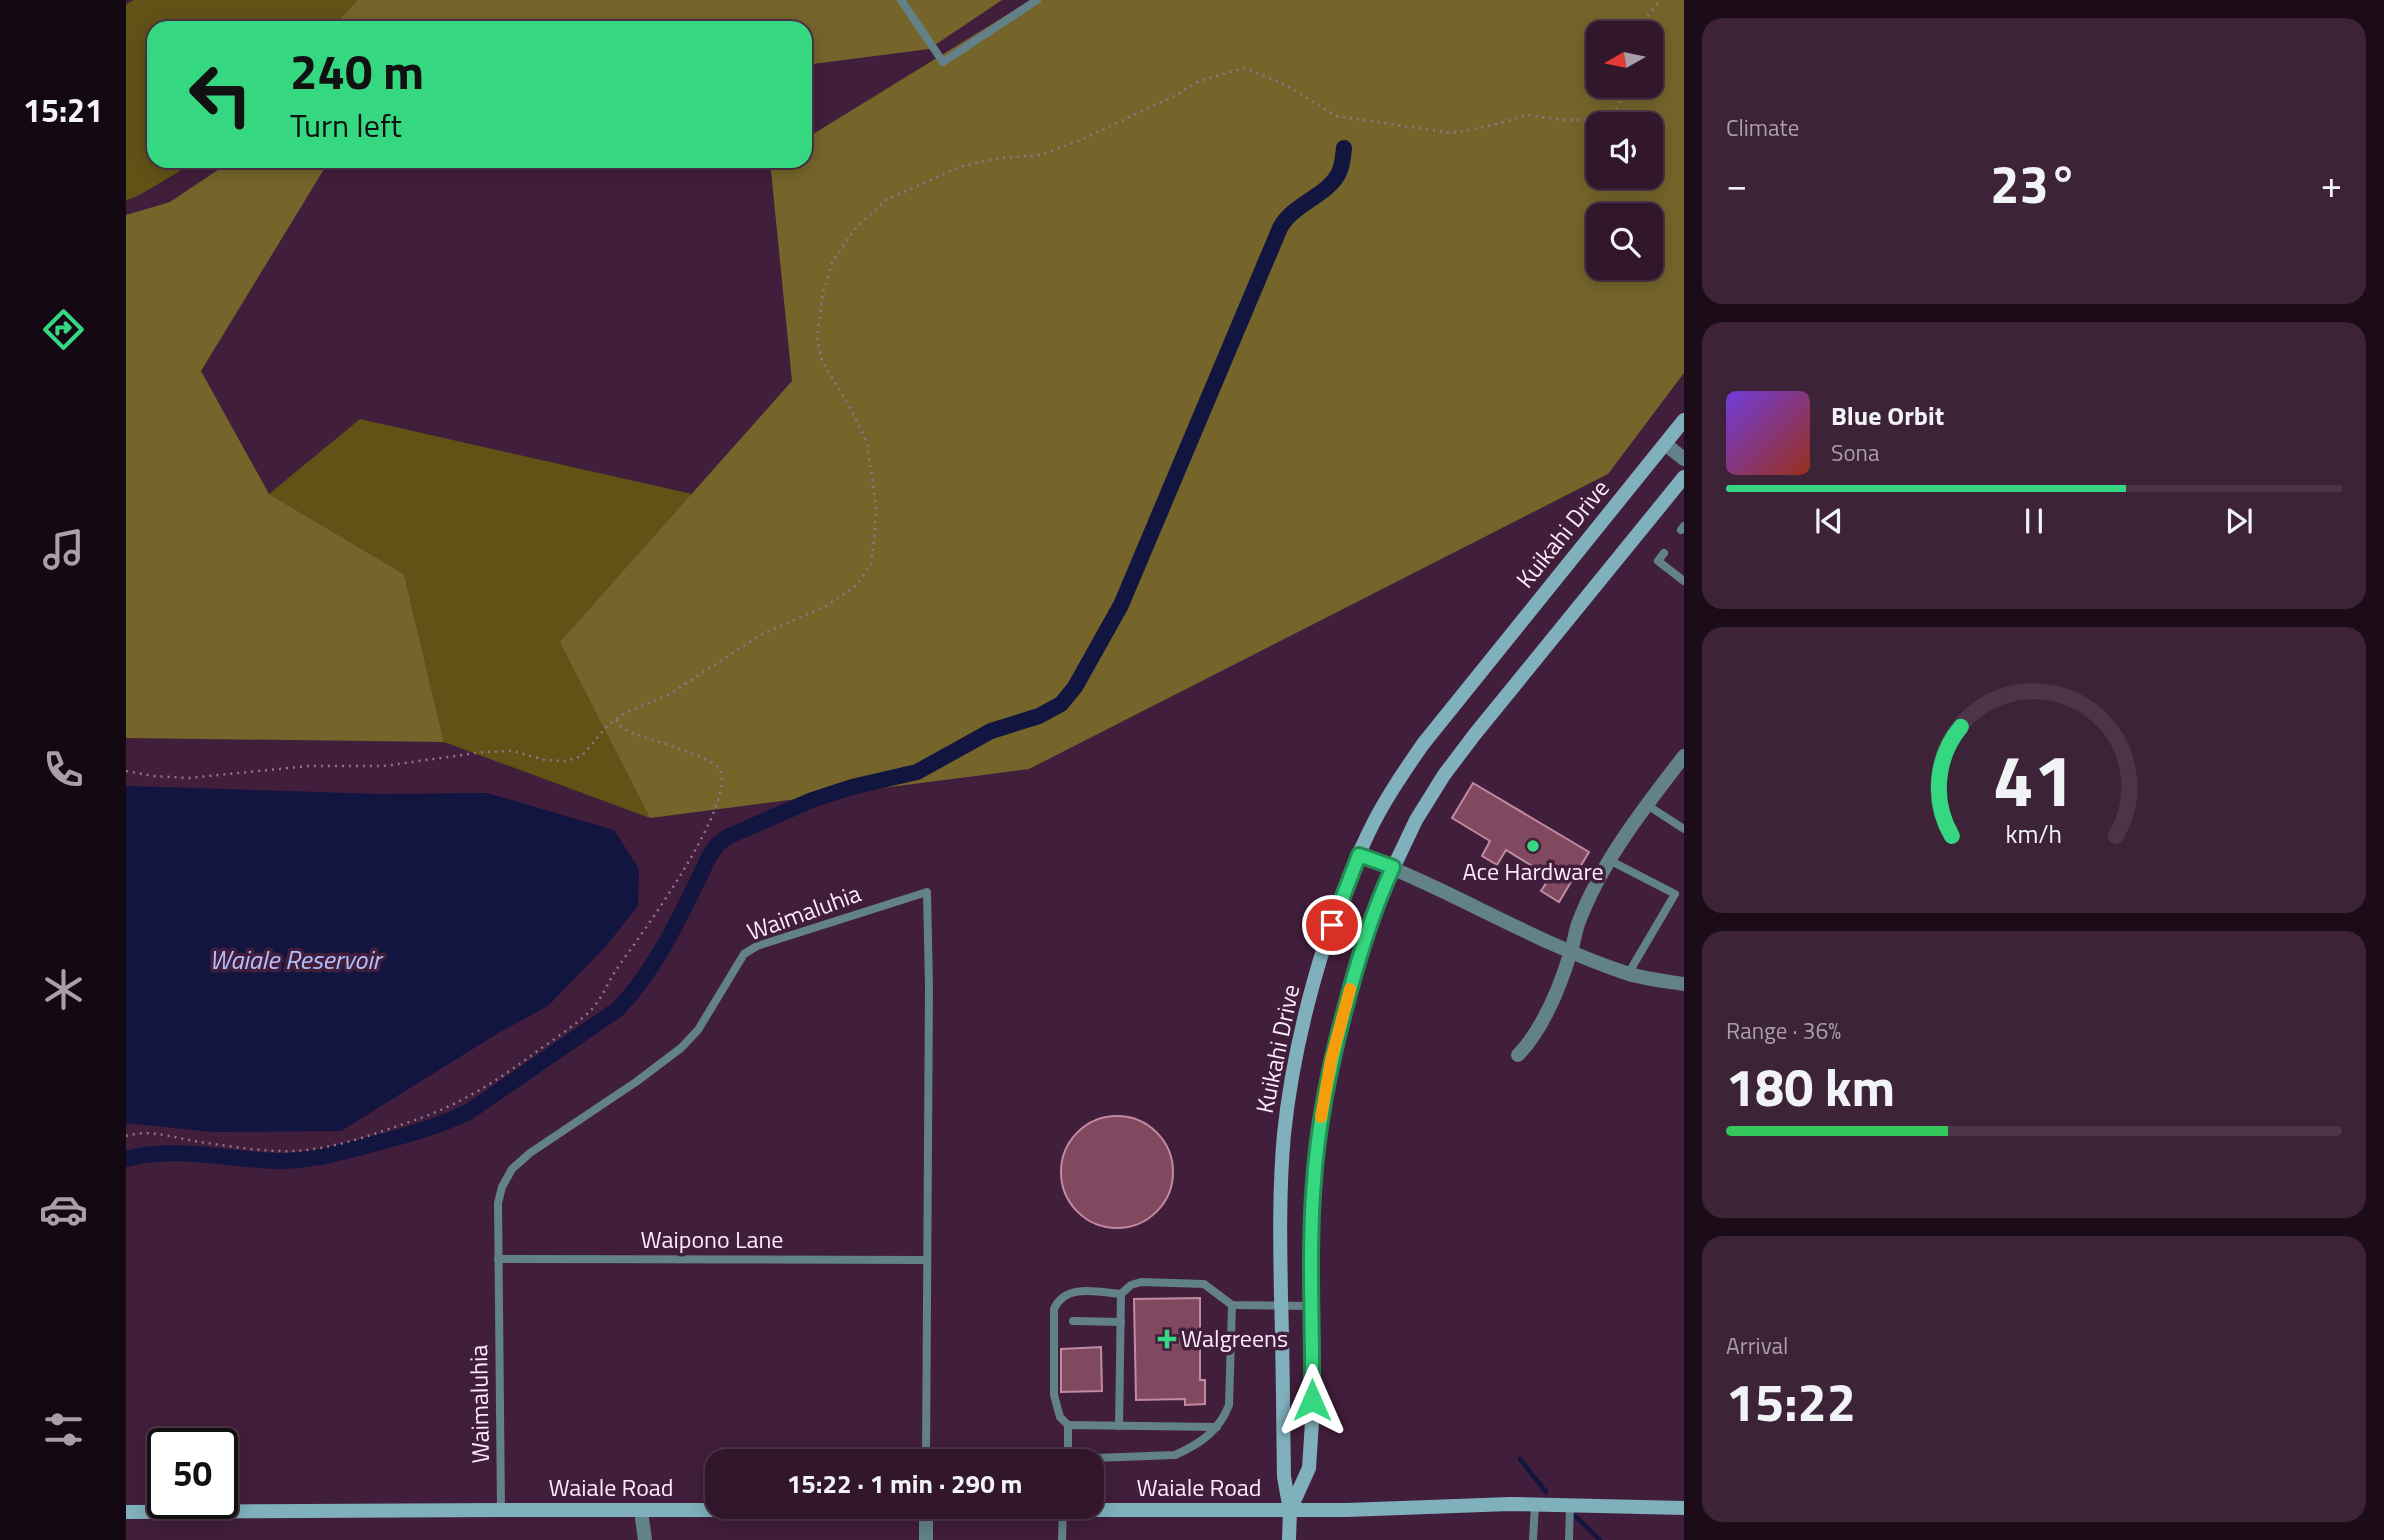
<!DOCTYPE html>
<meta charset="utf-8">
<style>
:root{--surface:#31162c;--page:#3d2338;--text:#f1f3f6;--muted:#a89fa9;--line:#4c3548;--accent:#35d881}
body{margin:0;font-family:"Titillium Web",sans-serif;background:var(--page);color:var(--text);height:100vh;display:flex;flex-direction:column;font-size:26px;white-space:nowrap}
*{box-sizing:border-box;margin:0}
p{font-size:23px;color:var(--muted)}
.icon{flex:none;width:38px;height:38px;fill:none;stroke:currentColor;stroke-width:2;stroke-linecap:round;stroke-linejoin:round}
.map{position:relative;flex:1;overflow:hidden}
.sheet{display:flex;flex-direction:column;gap:18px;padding:18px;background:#1b0c18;width:700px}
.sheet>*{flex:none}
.top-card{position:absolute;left:21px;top:21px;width:665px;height:147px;border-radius:21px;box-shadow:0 4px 18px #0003,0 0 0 2px var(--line);background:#35d881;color:#111;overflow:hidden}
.needle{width:46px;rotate:261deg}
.tools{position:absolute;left:1460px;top:21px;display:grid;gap:14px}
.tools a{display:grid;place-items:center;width:77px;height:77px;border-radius:14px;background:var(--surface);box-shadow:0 4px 18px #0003,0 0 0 2px var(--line);font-size:35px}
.speed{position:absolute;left:21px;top:1428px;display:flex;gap:14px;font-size:35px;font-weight:700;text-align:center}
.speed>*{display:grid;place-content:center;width:91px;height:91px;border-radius:50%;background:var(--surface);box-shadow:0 4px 18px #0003,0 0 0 2px var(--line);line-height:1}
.speed .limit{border:4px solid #111;border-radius:10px;background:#fff;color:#111}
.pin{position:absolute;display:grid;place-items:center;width:60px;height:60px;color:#fff;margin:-30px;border:4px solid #fff;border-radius:50%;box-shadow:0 2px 7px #0007}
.me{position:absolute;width:77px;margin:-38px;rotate:0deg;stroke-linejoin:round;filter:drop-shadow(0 0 5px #0008)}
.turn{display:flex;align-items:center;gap:24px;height:147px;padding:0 28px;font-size:32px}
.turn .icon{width:91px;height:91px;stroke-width:2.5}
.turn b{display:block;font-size:49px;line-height:60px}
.big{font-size:52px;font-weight:700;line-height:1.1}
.sheet .widget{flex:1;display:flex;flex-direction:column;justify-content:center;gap:10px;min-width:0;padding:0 24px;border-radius:21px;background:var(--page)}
.sheet .dial{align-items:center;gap:0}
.dial svg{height:182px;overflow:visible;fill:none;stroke:var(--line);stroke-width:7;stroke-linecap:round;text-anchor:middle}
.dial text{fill:var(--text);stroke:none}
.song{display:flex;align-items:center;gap:21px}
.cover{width:84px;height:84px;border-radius:10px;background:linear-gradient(135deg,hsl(260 70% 55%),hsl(10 70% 35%))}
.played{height:7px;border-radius:4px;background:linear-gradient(90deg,var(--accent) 65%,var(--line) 65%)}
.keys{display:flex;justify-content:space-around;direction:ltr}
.heat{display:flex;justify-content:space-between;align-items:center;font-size:38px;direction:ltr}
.charge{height:10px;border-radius:5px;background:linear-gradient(90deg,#34c759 36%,var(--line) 0)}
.trip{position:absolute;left:579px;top:1449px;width:399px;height:70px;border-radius:21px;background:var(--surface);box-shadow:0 4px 18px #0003,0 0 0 2px var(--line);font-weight:700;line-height:70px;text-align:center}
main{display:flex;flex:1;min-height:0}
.dock{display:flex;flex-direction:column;width:126px;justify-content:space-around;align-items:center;background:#140912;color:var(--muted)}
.dock .icon{width:49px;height:49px}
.dock .on{color:var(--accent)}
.dock b{font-size:32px;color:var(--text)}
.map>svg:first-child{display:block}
</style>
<main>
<nav class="dock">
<b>15:21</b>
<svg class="icon on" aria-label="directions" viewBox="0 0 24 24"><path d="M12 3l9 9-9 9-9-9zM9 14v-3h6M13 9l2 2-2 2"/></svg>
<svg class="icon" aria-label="music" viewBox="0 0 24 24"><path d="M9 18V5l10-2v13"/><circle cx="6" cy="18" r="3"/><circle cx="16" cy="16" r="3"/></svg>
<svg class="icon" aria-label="phone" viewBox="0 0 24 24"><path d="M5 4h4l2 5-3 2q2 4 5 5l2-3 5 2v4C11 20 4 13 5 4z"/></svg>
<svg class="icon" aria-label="climate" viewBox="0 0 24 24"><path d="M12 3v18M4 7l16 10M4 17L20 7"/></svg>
<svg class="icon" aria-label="car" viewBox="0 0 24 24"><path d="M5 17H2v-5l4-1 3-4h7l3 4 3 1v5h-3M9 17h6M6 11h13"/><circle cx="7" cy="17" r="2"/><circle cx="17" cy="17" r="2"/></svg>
<svg class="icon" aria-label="filters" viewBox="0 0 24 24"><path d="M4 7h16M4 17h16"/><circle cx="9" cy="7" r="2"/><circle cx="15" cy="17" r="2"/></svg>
</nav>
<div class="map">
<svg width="1558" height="1540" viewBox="0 0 1558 1540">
<rect width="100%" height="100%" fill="#411e3b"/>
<g fill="#615216">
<path d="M8 0H309L274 28H28V161H71L10 197 0 200V4Z"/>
<path d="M234 419 566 494 435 642 524 818 318 742 278 574 143 494Z"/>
</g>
<g fill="#75652b" fill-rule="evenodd">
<path d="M232 0H876L803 49 679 65V28H205Z"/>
<path d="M905 0H1558V373L1482 474 903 769 524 818 434 642 666 381 644 161H679V139ZM1472 33H1524V86H1472ZM1472 124H1524V177H1472ZM1472 215H1524V268H1472Z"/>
<path d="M105 161H203L75 371 143 494 278 574 318 742 0 738V215L44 202Z"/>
</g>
<path fill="#11153f" d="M0 786 255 794 361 793 488 830 513 869 512 906 480 946 422 1006 374 1032 215 1131 87 1132 0 1123Z"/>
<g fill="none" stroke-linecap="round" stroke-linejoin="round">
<g stroke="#11153f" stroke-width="4.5">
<path d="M1394 1459 1420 1492"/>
<path d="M1449 1516 1474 1540"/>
</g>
<path stroke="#11153f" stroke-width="16" d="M0 1159C49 1146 99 1159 149 1161 181 1162 212 1153 243 1145 278 1136 312 1127 344 1111L492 1009C533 966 557 910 583 857L591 845 601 837 686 800 726 787 791 772 865 731 913 716 935 704 949 687 995 605 1154 228C1167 203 1205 195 1214 170 1217 163 1217 155 1218 148"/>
</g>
<g fill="#804960" stroke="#c08a9f" stroke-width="2">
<path d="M1347 783 1463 852 1433 902 1415 891 1424 877 1380 850 1371 865 1356 856 1364 841 1326 818Z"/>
<circle cx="991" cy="1172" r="56"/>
<path d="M1074 1298V1380H1079V1404L1059 1405V1399L1010 1400 1008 1299Z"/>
<path d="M975 1347 976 1391 935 1392V1349Z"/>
</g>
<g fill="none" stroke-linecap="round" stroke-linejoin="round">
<g stroke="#91758c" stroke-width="2.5" stroke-dasharray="2 5" stroke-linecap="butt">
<path d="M1510 33 1512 27 1535 0"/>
<path d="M0 771 27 776 62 778 183 766H257L358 752 387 751 419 760 440 761 456 756 482 725 499 713 544 694 634 635 702 605 731 585 745 564 748 539 750 507 741 442 726 411 696 361 691 336 697 292 707 261 729 229 760 200 836 166 874 158 915 155 957 139 1052 94 1073 81 1119 68 1160 85 1210 116 1326 133 1363 126 1402 115 1437 120H1473L1492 107 1498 86"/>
<path d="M0 1136C22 1129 46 1137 68 1141 95 1145 124 1150 152 1151 198 1153 242 1136 286 1121 332 1106 371 1081 410 1052 427 1040 445 1028 461 1014 474 1003 481 984 490 970 511 940 617 798 592 767 582 756 520 738 503 732L495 727 490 719"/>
</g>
<g stroke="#628188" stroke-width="8">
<path d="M775 0 817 62 911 0"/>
<path d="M1555 530 1558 526"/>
<path d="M1538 553 1532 561 1558 581"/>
<path d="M1521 805 1558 829"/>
<path d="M1485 861 1549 894 1502 974"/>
<path d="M372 1259 800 1260"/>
<path d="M947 1321 995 1322"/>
<path d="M942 1425 934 1417 928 1395V1309C939 1283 972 1292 995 1294"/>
<path d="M993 1426 995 1294 1005 1285 1015 1282 1078 1284 1106 1305 1186 1306"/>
<path d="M942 1459V1425L1091 1427"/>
<path d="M942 1461V1459L1049 1455C1074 1444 1093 1431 1103 1405L1106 1305"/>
<path d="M375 1510 372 1203 376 1187 386 1169 404 1153 510 1082 555 1048 572 1030 618 954 631 946 801 892 803 987 800 1461"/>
<path d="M936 1540 937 1508"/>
<path d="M1407 1540 1409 1504"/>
<path d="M1443 1540 1444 1505"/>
</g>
<g stroke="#628188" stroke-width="14">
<path d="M1539 444 1558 459"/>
<path d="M1233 855C1324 889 1407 942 1500 973 1518 979 1539 981 1558 984"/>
<path d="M1392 1055C1418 1028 1434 987 1445 951 1448 942 1449 933 1452 924 1475 862 1518 808 1558 756"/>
<path d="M515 1511 519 1540"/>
<path d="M800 1540V1510"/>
</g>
<g stroke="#7fb0bc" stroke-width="14">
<path d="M1164 1510 1183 1468 1186 1422 1187 1183 1196 1110 1205 1060 1235 948 1252 900 1290 820 1318 775 1349 734 1558 477"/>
<path d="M0 1512 375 1510H1221L1384 1504 1558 1508"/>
<path d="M1163 1540 1164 1510 1158 1477C1157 1417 1157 1358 1155 1298 1154 1243 1153 1188 1158 1134 1168 1038 1200 921 1242 834 1257 802 1277 773 1297 744L1558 420"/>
</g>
</g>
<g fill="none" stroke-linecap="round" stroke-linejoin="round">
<defs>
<path id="route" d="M1186 1400C1187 1327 1182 1253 1188 1181 1192 1124 1203 1069 1218 1013 1231 963 1245 915 1267 867L1233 855 1206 925"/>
</defs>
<use href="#route" stroke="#228c54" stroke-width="18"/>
<use href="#route" stroke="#35d881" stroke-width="12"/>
<path stroke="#f59e0b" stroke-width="12" d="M1195 1117 1205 1060 1224 989"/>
</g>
<g fill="#35d881" stroke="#411e3b" stroke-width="2.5">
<circle cx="1407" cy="846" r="7"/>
<path d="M1037.5 1328.5h7v7h7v7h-7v7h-7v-7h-7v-7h7z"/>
</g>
<g text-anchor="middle" stroke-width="7" stroke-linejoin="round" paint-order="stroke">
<g font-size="24" fill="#feebf9" stroke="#411e3b">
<text transform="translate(1437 534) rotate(-51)" y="8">Kuikahi Drive</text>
<text transform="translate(678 913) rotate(-20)" y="8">Waimaluhia</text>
<text transform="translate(1152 1049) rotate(-78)" y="8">Kuikahi Drive</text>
<text x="586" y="1248">Waipono Lane</text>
<text transform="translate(354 1404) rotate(-91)" y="8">Waimaluhia</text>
<text x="485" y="1496">Waiale Road</text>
<text x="1073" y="1496">Waiale Road</text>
</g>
<g font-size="24" fill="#feebf9" stroke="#411e3b">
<text x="1407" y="880">Ace Hardware</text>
<text x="1055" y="1347" text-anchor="start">Walgreens</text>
</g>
<g font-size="26" font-style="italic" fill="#b2c0fe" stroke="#411e3b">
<text x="169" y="969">Waiale Reservoir</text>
</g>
</g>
</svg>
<div class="tools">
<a><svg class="needle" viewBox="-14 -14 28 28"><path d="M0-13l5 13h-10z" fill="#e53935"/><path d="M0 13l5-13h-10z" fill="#a89fa9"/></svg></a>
<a><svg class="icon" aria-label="sound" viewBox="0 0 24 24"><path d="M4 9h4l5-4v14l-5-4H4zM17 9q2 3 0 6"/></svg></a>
<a><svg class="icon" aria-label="search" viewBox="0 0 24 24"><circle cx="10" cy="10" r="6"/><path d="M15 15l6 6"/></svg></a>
</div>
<div class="speed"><div class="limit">50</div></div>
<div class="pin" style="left:1206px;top:925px;background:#d93025"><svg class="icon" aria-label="arrive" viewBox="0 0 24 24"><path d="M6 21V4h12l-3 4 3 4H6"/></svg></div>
<svg class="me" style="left:1186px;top:1400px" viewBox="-20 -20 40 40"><path d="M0-17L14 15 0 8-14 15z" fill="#35d881" stroke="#fff" stroke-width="4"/></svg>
<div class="trip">15:22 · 1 min · 290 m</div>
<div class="top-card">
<div class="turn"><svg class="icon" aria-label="left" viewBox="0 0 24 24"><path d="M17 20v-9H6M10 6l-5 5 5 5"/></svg><div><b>240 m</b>Turn left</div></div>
</div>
</div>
<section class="sheet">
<div class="widget"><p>Climate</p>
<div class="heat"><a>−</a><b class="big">23°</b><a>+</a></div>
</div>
<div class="widget">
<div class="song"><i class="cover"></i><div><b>Blue Orbit</b><p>Sona</p></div></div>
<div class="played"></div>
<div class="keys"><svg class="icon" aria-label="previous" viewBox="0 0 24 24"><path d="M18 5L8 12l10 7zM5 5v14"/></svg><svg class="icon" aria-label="pause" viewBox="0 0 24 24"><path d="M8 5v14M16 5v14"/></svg><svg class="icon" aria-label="next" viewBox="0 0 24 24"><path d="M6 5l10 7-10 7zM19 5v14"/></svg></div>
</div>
<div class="widget dial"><svg viewBox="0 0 100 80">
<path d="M14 69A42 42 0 1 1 86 69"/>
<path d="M14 69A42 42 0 0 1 18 21" stroke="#35d881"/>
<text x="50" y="56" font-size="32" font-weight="700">41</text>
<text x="50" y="72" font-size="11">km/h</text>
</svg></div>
<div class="widget"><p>Range · 36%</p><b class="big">180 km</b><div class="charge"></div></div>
<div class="widget"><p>Arrival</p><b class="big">15:22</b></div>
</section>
</main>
